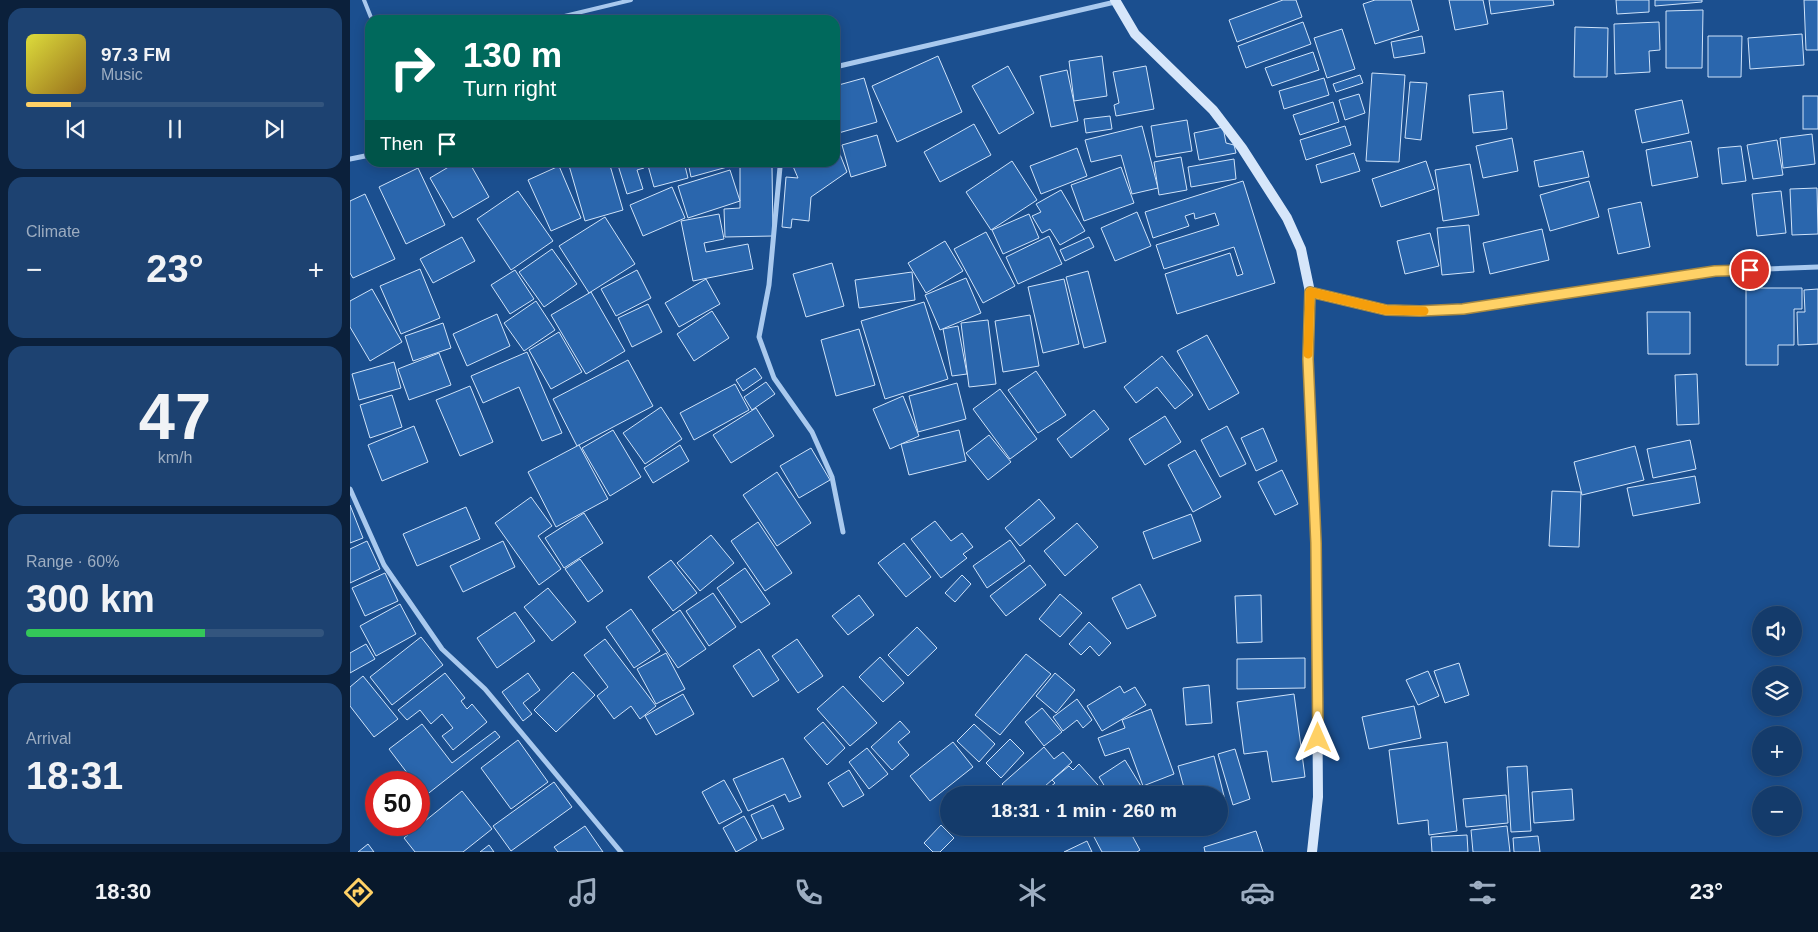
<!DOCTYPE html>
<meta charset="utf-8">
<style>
:root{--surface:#143b6b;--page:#1d4271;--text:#f1f3f6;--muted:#9dadc1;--line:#33557e;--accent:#ffd166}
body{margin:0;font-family:Helvetica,sans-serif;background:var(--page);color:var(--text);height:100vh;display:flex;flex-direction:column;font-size:19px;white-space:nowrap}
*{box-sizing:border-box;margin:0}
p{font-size:16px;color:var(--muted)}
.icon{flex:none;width:28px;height:28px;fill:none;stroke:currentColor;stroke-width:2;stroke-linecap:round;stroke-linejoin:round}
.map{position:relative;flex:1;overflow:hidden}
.drawer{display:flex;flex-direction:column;gap:8px;padding:8px;background:#0b203b;width:350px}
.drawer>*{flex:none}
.banner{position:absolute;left:15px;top:15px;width:475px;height:152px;border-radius:15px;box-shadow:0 2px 12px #0003,0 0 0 1px var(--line);background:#00695c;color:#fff;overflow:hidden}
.fabs{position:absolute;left:1402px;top:606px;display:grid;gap:10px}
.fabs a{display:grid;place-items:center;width:50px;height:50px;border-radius:50%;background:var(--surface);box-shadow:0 2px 12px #0003,0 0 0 1px var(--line);font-size:25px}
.speed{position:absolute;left:15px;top:771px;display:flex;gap:10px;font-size:25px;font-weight:700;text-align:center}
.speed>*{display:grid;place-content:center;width:65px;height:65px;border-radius:50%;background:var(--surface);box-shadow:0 2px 12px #0003,0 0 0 1px var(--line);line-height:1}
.speed .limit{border:8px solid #d22;background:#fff;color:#111}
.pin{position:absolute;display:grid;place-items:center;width:42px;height:42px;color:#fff;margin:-21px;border:2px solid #fff;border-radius:50%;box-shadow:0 1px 5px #0007}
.me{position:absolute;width:55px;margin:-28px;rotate:0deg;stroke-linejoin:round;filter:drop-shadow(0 0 4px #0008)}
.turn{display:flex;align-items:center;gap:18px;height:105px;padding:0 15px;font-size:22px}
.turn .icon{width:65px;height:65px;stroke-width:2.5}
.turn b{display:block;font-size:35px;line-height:42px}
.then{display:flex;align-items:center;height:48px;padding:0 15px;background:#0003;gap:10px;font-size:19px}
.big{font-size:38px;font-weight:700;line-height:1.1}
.drawer .tile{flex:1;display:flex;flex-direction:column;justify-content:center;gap:8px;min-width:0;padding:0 18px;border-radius:15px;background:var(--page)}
.drawer .dial{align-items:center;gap:0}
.dial b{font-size:65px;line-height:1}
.song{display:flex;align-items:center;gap:15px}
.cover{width:60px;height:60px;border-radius:8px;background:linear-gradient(135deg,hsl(60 70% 55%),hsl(40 70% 35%))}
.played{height:5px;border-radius:2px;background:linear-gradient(90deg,var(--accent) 15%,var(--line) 15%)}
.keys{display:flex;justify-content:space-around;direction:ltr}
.heat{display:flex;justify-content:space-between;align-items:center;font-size:28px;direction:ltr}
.charge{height:8px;border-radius:4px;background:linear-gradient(90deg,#34c759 60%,var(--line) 0)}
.trip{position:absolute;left:590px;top:786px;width:288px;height:50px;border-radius:25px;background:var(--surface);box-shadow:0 2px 12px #0003,0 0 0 1px var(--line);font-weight:700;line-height:50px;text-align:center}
.dock{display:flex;height:80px;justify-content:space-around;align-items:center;background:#08182b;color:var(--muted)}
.dock .icon{width:35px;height:35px}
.dock .selected{color:var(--accent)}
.dock b{font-size:22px;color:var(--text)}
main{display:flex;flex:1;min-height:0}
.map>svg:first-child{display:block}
</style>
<main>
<section class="drawer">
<div class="tile">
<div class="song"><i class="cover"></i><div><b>97.3 FM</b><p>Music</p></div></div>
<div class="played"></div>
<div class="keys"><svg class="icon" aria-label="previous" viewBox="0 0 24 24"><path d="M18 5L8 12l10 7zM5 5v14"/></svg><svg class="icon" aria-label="pause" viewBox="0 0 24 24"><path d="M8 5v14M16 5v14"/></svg><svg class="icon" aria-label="next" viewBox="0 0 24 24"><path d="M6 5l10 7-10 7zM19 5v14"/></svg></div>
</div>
<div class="tile"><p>Climate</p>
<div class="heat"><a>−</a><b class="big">23°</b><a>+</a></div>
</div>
<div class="tile dial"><b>47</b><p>km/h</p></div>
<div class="tile"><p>Range · 60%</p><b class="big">300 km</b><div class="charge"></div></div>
<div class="tile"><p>Arrival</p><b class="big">18:31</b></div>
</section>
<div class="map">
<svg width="1468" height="852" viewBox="0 0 1468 852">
<rect width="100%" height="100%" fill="#1b4f8f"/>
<g fill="#2a66ad" stroke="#cfe3fa">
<path d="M933 0H946L952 17 887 42 879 20Z"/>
<path d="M1025 0H1061L1069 30 1025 44 1013 4Z"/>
<path d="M1099 0H1133L1138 24 1105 30Z"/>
<path d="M1139 0H1203L1204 5 1141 14Z"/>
<path d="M1266 0H1299V12L1267 14Z"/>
<path d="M1305 0H1352V2L1305 6Z"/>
<path d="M1454 0H1468V50H1456Z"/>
<path d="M1353 10 1352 68H1316V11Z"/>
<path d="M953 22 961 44 896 68 888 46Z"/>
<path d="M1309 22 1310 50 1299 51 1300 72 1265 74 1264 24Z"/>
<path d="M1225 27 1258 28 1257 77H1224Z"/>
<path d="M992 29 1005 69 977 78 964 38Z"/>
<path d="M1452 34 1454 65 1400 69 1398 38Z"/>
<path d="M1072 36 1075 53 1044 58 1041 42Z"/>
<path d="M1358 36H1392L1391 77H1358Z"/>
<path d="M963 52 969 70 922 86 915 68Z"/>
<path d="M588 56 612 112 547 142 522 86Z"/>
<path d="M752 56 757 96 724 101 719 61Z"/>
<path d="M658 66 684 113 649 134 622 86Z"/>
<path d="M796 66 804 109 766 116 764 105 769 103 763 72Z"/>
<path d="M717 70 728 121 701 127 690 76Z"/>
<path d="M1022 73 1055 75 1049 162 1016 161Z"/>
<path d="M1010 75 1013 83 986 92 983 84Z"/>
<path d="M514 78 527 122 485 134V86Z"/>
<path d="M974 78 979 95 934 109 929 91Z"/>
<path d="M1060 82 1077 83 1071 140 1055 138Z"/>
<path d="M1153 91 1157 129 1123 133 1119 95Z"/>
<path d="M1009 94 1015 113 995 120 989 100Z"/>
<rect x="1453" y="96" width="15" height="33"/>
<path d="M1332 100 1339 133 1292 143 1285 110Z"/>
<path d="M983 102 989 122 950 135 943 115Z"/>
<path d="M760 116 762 129 736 133 734 119Z"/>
<path d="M837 120 842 151 806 157 801 126Z"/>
<path d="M624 124 641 155 590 182 574 152Z"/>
<path d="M792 126 808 188 782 194 771 155 741 162 735 140Z"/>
<path d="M995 126 1001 145 956 160 950 140Z"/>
<path d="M873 127 876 143 884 145 886 153 849 160 844 133Z"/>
<path d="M1462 134 1465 164 1433 168 1430 138Z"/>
<path d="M527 135 536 166 501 177 492 145Z"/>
<path d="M1162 138 1168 171 1133 178 1126 146Z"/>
<path d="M1427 140 1433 175 1403 179 1397 145Z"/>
<path d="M1341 141 1348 177 1302 186 1296 150Z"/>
<path d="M1391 146 1396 181 1372 184 1368 148Z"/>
<path d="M485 147H487L497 172 461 197 459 221 442 219 441 228 432 227 436 177 448 178 442 164 447 162H485Z"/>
<path d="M727 148 737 176 691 194 680 166Z"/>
<path d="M1233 151 1239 177 1189 187 1184 161Z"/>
<path d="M1004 153 1010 171 971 183 966 165Z"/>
<path d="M831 157 837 190 809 195 804 162Z"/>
<path d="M884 159 886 179 841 187 838 167Z"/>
<path d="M662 161 687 200 641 230 616 192Z"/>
<path d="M1076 161 1085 189 1031 207 1022 179Z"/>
<path d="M107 162H119L139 197 103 218 80 178Z"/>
<path d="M218 162H259L273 210 235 221Z"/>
<path d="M267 162H293L294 168 287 170 293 189 277 194Z"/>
<path d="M297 162H334L338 178 304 187Z"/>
<path d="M338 162H381V166L341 177Z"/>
<path d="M1120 164 1129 215 1093 221 1085 170Z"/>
<path d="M209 166 231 218 201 231 178 180Z"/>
<path d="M390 167H422L423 236 375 237 374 209 390 208Z"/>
<path d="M771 167 784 203 734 221 721 185Z"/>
<path d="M68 168 95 225 56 244 29 187Z"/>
<path d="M380 170 390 201 338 218 328 186Z"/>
<path d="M893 181 925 283 827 314 815 274 880 253 887 276 893 274 884 247 814 269 806 245 869 225 865 213 845 219 844 213 835 216 839 226 803 238 795 212Z"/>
<path d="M1239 181 1249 217 1200 231 1190 195Z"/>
<path d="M322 187 335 218 293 236 280 205Z"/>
<path d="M1467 188 1468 234 1442 235 1440 189Z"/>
<path d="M711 190 735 231 710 245 700 229 692 233 682 216 691 212 686 204Z"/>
<path d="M168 191 203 241 161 270 127 219Z"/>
<path d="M1431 191 1436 233 1407 236 1402 194Z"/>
<path d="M15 194 45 259 3 278 0 273V201Z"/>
<path d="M1291 202 1300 247 1268 254 1258 209Z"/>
<path d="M787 212 801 246 765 261 751 228Z"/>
<path d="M369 214 374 239 354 243 356 252 398 244 403 269 343 281 331 221Z"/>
<path d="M679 214 689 238 653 254 642 230Z"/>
<path d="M255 217 285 264 239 293 209 246Z"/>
<path d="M1119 225 1124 272 1092 275 1087 228Z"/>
<path d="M1192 229 1199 260 1140 274 1133 243Z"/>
<path d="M636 232 665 286 633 303 604 249Z"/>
<path d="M1080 233 1089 266 1055 274 1047 241Z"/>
<path d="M699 236 712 264 668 284 656 257Z"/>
<path d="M112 237 125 261 83 283 70 259Z"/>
<path d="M739 237 744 247 715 261 710 250Z"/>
<path d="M595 241 613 271 576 293 558 263Z"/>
<path d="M202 249 227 284 194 307 169 272Z"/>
<path d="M482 263 494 306 456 317 443 274Z"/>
<path d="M70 269 90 318 51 334 30 286Z"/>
<path d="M165 270 184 299 160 314 141 285Z"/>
<path d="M287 270 301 298 266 316 251 289Z"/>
<path d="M738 271 756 342 734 348 716 277Z"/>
<path d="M562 272 565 300 509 308 505 280Z"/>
<path d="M616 278 631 313 590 330 575 295Z"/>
<path d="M356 279 370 304 329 327 315 303Z"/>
<path d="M714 279 729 344 693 353 678 287Z"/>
<path d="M1396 288H1452V309H1444V345H1428V365H1396Z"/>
<path d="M22 289 52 342 20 361 0 327V301Z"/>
<path d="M1468 289V344L1448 345 1447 312H1455L1454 290Z"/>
<path d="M241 292 275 351 236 374 201 315Z"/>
<path d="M186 301 205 330 174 351 154 323Z"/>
<path d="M574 302 598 379 535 399 511 321Z"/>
<path d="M298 304 312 332 282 347 268 318Z"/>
<path d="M362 311 379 338 344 361 327 334Z"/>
<path d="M1297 312H1340V354H1298Z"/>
<path d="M147 314 160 346 117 366 103 334Z"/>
<path d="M680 315 689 366 653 372 645 321Z"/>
<path d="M638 320 646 384 619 387 611 323Z"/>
<path d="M93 323 101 348 63 361 55 336Z"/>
<path d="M608 326 617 374 602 376 593 329Z"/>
<path d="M509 329 525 385 486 396 471 340Z"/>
<path d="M209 332 232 372 201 389 179 350Z"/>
<path d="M857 335 889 393 859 410 827 351Z"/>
<path d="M177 352 212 433 192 441 169 387 133 403 121 376Z"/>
<path d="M89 353 101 385 59 400 48 369Z"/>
<path d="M812 356 843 395 825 409 807 387 786 403 774 387Z"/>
<path d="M278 360 303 406 227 446 203 399Z"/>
<path d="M44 362 51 388 9 400 2 374Z"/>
<path d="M405 368 412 378 393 391 386 380Z"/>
<path d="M686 371 716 415 688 433 658 390Z"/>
<path d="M1347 374 1349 424 1327 425 1325 375Z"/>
<path d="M416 382 425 394 402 410 394 397Z"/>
<path d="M607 383 616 419 568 432 559 396Z"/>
<path d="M385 384 399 410 344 440 330 413Z"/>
<path d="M120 386 143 442 110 456 86 400Z"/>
<path d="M650 389 687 439 660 459 623 409Z"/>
<path d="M42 395 52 427 20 438 10 405Z"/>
<path d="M553 396 569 436 540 449 523 409Z"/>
<path d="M311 407 332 439 295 464 273 433Z"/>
<path d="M406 408 424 436 381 463 363 435Z"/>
<path d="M744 410 759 429 721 458 707 439Z"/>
<path d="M815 416 831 442 795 465 779 439Z"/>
<path d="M64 426 78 462 32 481 18 445Z"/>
<path d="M877 426 896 464 870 477 851 440Z"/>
<path d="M913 428 927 461 906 471 891 438Z"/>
<path d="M263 430 291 477 260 496 232 448Z"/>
<path d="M609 430 616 461 559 475 551 444Z"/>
<path d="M639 435 661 462 638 480 616 453Z"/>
<path d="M1340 440 1346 469 1303 478 1297 449Z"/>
<path d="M229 445 258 499 206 527 178 472Z"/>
<path d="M330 445 339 461 303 483 294 468Z"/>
<path d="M1285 446 1294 480 1232 495 1224 462Z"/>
<path d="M461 448 480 480 449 498 430 466Z"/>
<path d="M845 450 871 497 843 512 818 465Z"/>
<path d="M932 470 948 504 925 515 908 482Z"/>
<path d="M427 472 461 523 427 546 393 495Z"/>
<path d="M1345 476 1350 503 1283 516 1277 488Z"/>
<path d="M1202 491 1231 492 1229 547 1199 546Z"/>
<path d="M181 497 202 526 188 536 211 569 189 585 145 523Z"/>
<path d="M689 499 705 518 670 546 655 528Z"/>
<path d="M0 505 13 538 0 543Z"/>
<path d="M116 507 130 539 67 566 53 534Z"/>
<path d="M234 513 253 543 214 568 195 538Z"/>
<path d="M841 514 851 541 803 559 793 532Z"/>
<path d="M585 521 601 541 612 533 623 547 613 554 617 558 591 578 561 539Z"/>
<path d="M408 522 442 573 415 591 381 541Z"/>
<path d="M727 523 748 547 715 576 694 551Z"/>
<path d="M361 535 384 563 350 591 327 563Z"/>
<path d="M660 540 675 561 637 588 623 566Z"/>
<path d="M17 541 30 569 0 583V549Z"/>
<path d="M153 541 165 567 113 592 100 566Z"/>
<path d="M554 543 581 577 556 597 528 563Z"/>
<path d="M230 559 253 591 238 602 215 569Z"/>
<path d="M321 560 347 593 323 611 298 577Z"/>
<path d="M680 565 696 585 656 616 640 596Z"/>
<path d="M395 568 420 604 391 623 367 588Z"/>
<path d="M35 573 48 601 15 616 2 588Z"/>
<path d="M612 575 621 584 605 602 595 593Z"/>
<path d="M790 584 806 616 777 629 762 598Z"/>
<path d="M198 588 226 622 202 641 174 607Z"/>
<path d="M363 593 386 627 359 646 336 611Z"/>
<path d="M710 594 732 613 710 637 689 619Z"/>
<path d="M509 595 524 615 498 635 482 616Z"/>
<path d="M911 595 912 642 887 643 885 596Z"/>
<path d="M50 604 66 634 26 656 10 626Z"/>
<path d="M281 609 310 651 284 668 256 627Z"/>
<path d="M330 610 356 649 328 668 302 630Z"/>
<path d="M165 612 185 641 147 668 127 638Z"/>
<path d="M739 622 761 643 749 656 740 646 731 655 719 644Z"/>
<path d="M567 627 587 648 558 676 538 655Z"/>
<path d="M71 637 93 665 42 705 20 677Z"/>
<path d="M255 639 306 706 290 719 281 706 264 719 247 696 258 687 234 655Z"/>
<path d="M447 639 473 676 448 693 422 656Z"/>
<path d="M16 644 25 659 0 673V653Z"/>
<path d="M409 649 429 680 403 697 383 666Z"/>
<path d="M316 653 335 689 306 704 287 669Z"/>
<path d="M676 654 701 674 650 735 625 715Z"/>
<path d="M530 657 554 683 533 702 509 677Z"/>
<path d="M955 658V688L887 689V659Z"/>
<path d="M1109 663 1119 695 1095 703 1084 671Z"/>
<path d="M1078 671 1089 696 1068 705 1056 680Z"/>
<path d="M223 672 245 695 206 732 184 710Z"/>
<path d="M95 673 115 698 111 701 117 709 122 704 137 722 103 750 92 736 103 728 92 714 81 724 70 710 57 720 48 710Z"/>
<path d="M178 673 190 690 173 703 182 714 173 721 152 692Z"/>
<path d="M705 673 725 690 706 713 686 696Z"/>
<path d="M13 676 48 719 24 737 0 706V687Z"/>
<path d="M859 685 862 723 836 725 833 688Z"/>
<path d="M493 686 527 723 500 746 467 709Z"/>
<path d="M770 686 774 693 785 687 796 705 752 731 737 706Z"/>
<path d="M333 694 344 714 306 735 295 716Z"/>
<path d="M944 694 955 777 922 782 917 751 894 754 887 702Z"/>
<path d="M727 699 742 720 733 728 727 720 713 731 703 717Z"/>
<path d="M1064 706 1071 738 1019 749 1012 717Z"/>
<path d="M692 708 712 732 694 746 675 722Z"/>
<path d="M801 709 824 774 793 786 779 748 755 756 748 738 775 728 772 720Z"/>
<path d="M550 721 560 732 548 742 559 755 542 770 521 747Z"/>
<path d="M473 722 495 748 477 765 454 738Z"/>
<path d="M72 724 102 763 145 731 150 737 75 796 69 788V782H64L39 749Z"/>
<path d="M624 724 645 744 629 762 607 741Z"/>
<path d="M660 739 674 753 651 778 636 763Z"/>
<path d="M168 740 198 782 161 809 131 768Z"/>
<path d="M603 742 623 767 580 801 560 776Z"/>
<path d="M1097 742 1107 831 1079 835 1078 820 1048 824 1039 750Z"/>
<path d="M694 747 704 759 713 752 722 762 685 795H662L652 784Z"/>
<path d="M517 748 538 774 519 789 499 762Z"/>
<path d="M885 749 900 799 883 805 868 754Z"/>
<path d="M864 756 875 800 869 802V795H836L828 766Z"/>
<path d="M433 758 451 797 439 802 435 794 398 811 383 779Z"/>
<path d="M775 760 794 791 788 795H760L749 777Z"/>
<path d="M729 764 756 794 697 795 694 792 705 783 702 780 719 766 723 770Z"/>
<path d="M1177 766 1181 831 1161 832 1157 767Z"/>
<path d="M499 770 514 795 493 807 478 783Z"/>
<path d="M374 780 392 812 369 824 352 792Z"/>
<path d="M204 782 222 807 161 851 143 826Z"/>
<path d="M1222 789 1224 820 1184 823 1182 792Z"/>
<path d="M112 791 142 829 113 852H65L54 838Z"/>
<path d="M1156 795 1158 823 1116 827 1113 799Z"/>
<path d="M423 805 434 829 412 839 401 815Z"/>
<path d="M394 816 407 840 386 852 373 828Z"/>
<path d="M591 825 604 838 590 852H583L574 843Z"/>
<path d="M235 826 253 852H208L204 847Z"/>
<path d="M1157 826 1160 852H1123L1121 830Z"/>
<path d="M759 828H778L790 850 787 852H752L743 835Z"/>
<path d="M906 831 913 852H855L854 847Z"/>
<path d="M1117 835 1118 852H1082L1081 837Z"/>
<path d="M1188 836 1190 852H1164L1163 838Z"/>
<path d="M737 841 742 852H714Z"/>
<path d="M18 844 24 852H8Z"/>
<path d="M139 845 144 852H130Z"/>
</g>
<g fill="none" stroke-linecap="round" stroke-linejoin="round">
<g stroke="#a9c9ee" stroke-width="4">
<path d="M14 0 22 20"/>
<path d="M198 20 281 0"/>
</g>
<g stroke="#a9c9ee" stroke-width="5">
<path d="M485 67 765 2"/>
<path d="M0 159 20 155"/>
<path d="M428 162 430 167 419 285 409 337 424 378 462 432 482 477 493 532"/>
<path d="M960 292 1036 310 1070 311 1113 309 1365 271 1468 267"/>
<path d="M0 489 34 565 92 649 135 689 271 852"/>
</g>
<path stroke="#d6e6fa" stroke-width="10" d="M765 0 785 34 863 110 892 148 937 218 951 249 960 292 958 359 966 543 968 797 962 852"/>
</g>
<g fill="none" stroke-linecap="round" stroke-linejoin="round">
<defs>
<path id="route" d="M968 738 966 543 958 359 960 292 1036 310 1070 311 1113 309 1365 271 1400 270"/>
</defs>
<use href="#route" stroke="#a68842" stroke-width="12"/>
<use href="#route" stroke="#ffd166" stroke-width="9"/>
<path stroke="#f59e0b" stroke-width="9" d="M958 354 960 292 1036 310 1074 311"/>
</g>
</svg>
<div class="fabs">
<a><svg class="icon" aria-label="sound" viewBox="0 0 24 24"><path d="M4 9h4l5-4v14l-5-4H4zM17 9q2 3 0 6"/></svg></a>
<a><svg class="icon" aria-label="layers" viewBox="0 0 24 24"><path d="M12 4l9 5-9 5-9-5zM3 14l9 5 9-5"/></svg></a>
<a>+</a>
<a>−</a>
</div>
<div class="speed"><div class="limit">50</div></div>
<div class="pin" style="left:1400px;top:270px;background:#d93025"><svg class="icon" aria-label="arrive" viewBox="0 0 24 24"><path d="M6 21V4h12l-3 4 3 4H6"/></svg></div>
<svg class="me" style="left:968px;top:738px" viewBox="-20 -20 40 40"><path d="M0-17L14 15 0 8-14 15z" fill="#ffd166" stroke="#fff" stroke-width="4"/></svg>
<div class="trip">18:31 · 1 min · 260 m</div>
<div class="banner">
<div class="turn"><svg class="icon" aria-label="right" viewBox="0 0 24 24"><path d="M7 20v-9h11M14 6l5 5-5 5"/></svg><div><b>130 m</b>Turn right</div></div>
<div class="then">Then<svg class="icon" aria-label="arrive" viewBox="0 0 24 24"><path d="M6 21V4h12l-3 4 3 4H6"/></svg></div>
</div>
</div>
</main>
<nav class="dock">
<b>18:30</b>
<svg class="icon selected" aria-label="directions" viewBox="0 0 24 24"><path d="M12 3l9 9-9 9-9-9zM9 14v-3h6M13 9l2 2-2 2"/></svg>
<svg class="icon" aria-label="music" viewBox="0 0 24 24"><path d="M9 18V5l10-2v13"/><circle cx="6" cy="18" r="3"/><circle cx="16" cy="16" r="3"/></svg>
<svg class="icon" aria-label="phone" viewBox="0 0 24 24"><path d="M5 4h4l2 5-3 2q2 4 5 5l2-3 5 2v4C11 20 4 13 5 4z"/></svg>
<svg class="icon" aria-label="climate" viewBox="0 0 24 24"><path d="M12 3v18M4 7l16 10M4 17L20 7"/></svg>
<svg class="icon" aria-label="car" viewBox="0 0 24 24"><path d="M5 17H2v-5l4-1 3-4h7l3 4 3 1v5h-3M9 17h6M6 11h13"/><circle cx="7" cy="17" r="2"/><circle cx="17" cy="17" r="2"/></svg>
<svg class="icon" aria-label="filters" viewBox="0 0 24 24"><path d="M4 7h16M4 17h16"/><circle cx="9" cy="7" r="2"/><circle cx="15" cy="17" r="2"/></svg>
<b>23°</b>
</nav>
